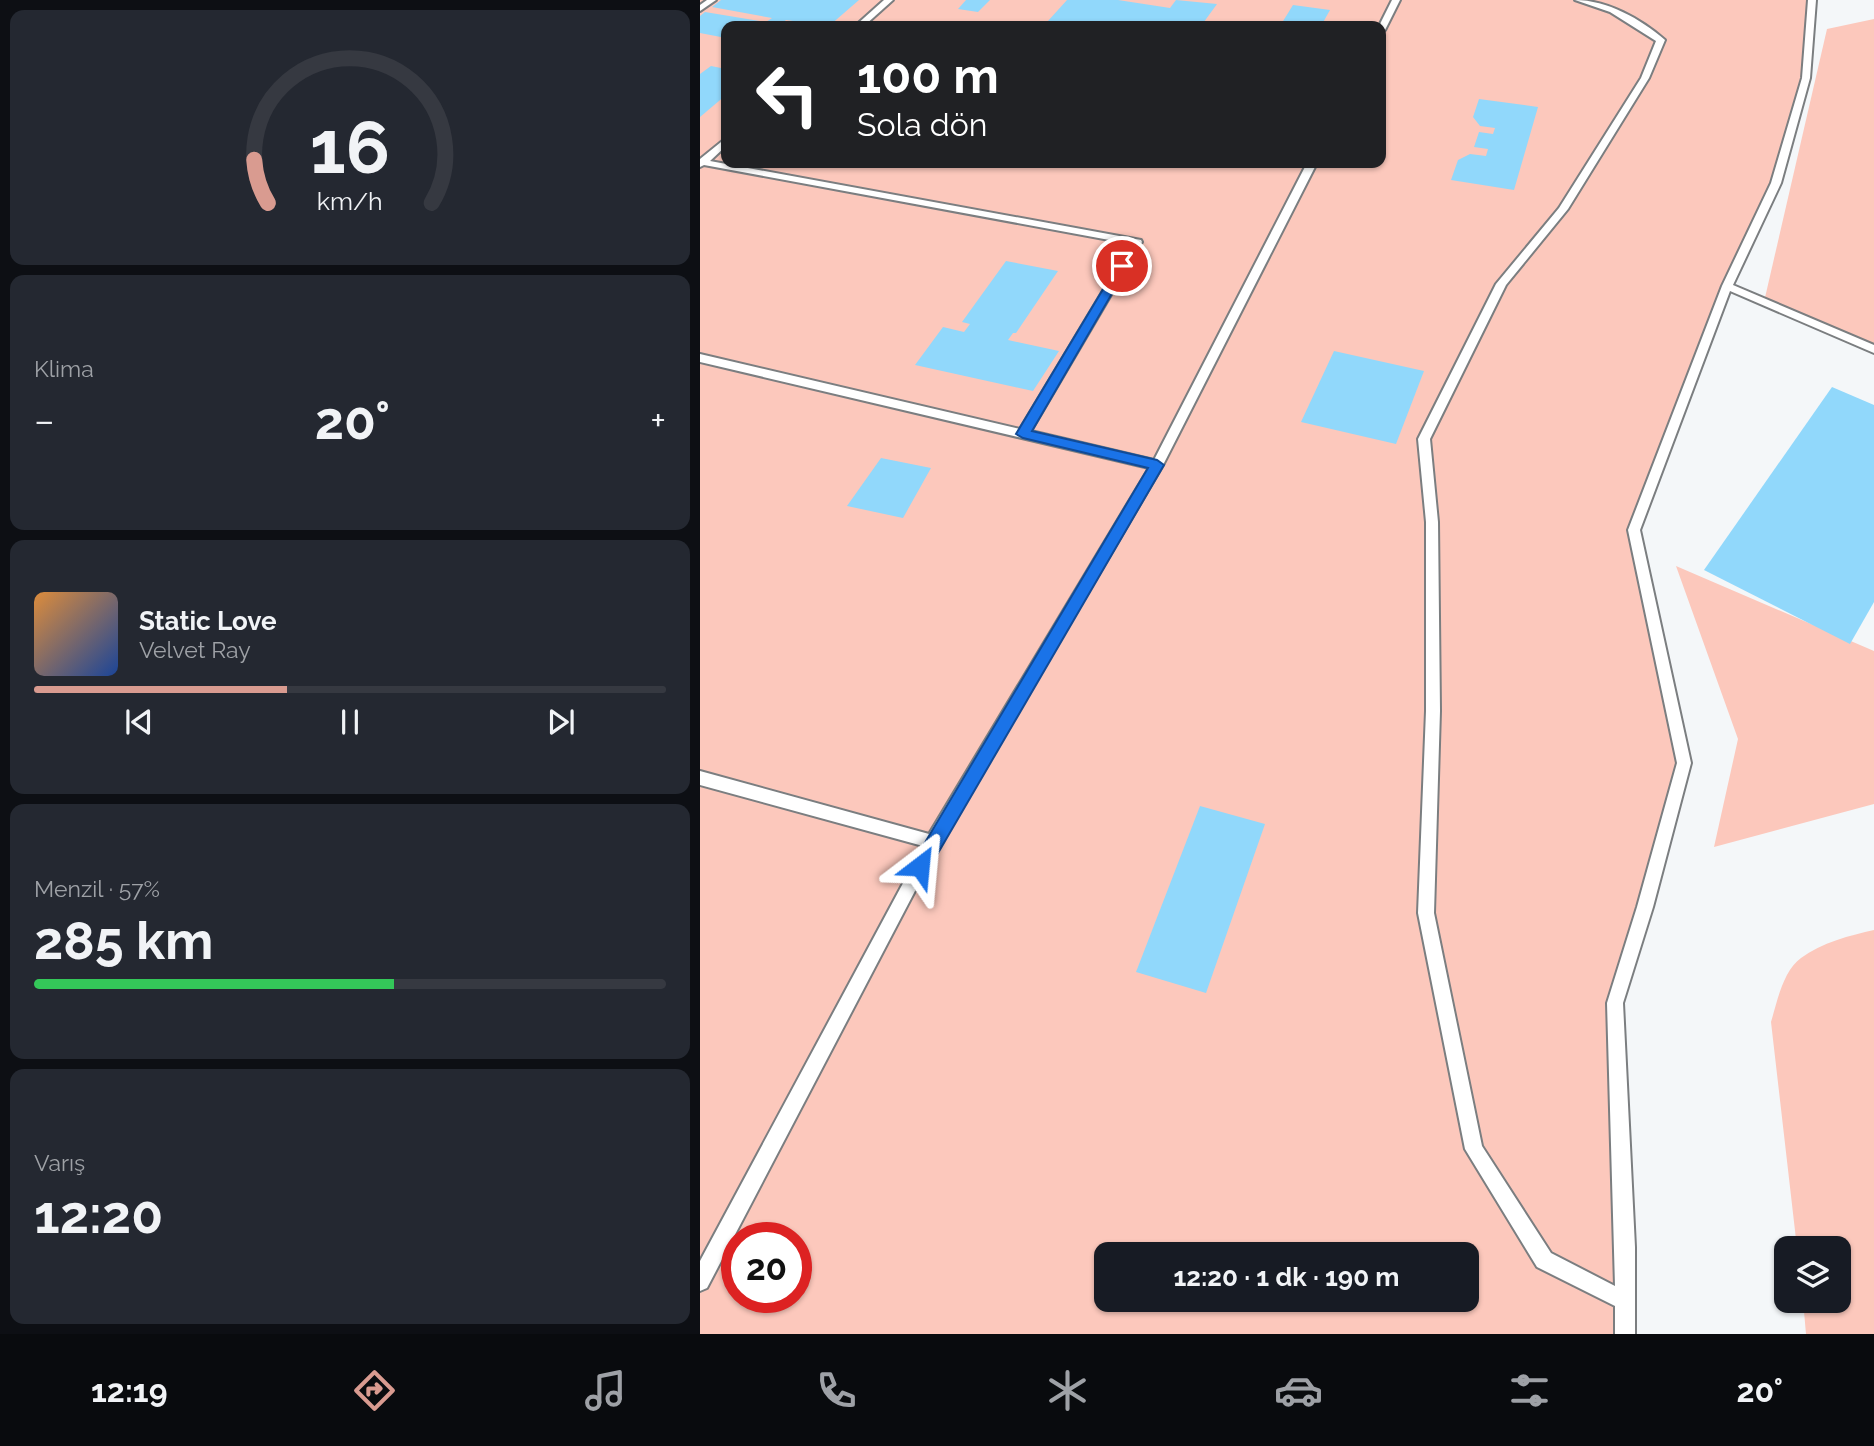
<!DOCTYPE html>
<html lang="tr">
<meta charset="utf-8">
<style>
:root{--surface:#171b24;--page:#242831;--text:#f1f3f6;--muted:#9ea1a6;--line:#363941;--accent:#d99b90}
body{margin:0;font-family:Raleway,sans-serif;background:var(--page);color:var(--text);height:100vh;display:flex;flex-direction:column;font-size:26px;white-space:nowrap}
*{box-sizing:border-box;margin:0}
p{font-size:23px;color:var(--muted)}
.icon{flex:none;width:38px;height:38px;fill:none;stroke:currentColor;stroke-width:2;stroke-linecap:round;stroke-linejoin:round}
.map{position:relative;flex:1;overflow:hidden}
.sheet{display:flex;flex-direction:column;gap:10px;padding:10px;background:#0d0f14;width:700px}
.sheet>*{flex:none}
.hud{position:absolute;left:21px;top:21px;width:665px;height:147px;border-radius:14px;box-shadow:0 2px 5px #0004;background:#202124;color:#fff;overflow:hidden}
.controls{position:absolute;left:1074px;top:1236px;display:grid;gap:14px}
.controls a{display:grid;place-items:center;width:77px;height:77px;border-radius:14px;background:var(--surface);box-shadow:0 2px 5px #0004;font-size:35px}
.speed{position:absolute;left:21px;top:1222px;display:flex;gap:14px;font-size:35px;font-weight:700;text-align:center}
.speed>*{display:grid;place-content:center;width:91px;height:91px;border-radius:50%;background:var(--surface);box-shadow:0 2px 5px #0004;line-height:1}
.speed .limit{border:10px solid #d22;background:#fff;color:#111}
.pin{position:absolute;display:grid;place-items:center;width:60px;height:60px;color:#fff;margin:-30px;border:4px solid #fff;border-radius:50%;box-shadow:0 2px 7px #0007}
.me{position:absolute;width:77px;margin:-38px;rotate:29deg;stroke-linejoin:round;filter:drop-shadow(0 0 5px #0008)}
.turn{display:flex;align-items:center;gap:24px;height:147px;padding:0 21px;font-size:32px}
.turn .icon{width:91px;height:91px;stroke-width:2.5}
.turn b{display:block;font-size:49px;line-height:60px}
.big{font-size:52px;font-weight:700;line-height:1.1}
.sheet .widget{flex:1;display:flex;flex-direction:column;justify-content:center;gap:10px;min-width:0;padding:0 24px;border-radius:14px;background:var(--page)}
.sheet .dial{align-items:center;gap:0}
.dial svg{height:182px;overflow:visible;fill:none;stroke:var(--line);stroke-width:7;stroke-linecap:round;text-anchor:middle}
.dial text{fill:var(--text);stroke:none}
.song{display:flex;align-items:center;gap:21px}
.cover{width:84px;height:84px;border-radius:10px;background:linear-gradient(135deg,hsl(30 70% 55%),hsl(220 70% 35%))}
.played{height:7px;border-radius:4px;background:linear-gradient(90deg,var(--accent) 40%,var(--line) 40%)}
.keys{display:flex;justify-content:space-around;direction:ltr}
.heat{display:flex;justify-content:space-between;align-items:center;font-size:38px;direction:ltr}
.charge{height:10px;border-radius:5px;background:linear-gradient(90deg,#34c759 57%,var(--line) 0)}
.trip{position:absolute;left:394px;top:1242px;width:385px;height:70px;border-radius:14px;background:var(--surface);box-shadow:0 2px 5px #0004;font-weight:700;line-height:70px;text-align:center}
.dock{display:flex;height:112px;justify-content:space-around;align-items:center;background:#090b0e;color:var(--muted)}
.dock .icon{width:49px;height:49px}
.dock .active{color:var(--accent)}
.dock b{font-size:32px;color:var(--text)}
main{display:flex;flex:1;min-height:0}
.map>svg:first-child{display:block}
</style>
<main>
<section class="sheet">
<div class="widget dial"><svg viewBox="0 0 100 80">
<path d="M14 69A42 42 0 1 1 86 69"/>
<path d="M14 69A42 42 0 0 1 8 50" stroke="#d99b90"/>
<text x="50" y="56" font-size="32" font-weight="700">16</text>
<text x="50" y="72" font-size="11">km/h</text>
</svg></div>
<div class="widget"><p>Klima</p>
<div class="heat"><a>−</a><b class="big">20°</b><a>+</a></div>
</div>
<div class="widget">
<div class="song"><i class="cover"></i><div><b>Static Love</b><p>Velvet Ray</p></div></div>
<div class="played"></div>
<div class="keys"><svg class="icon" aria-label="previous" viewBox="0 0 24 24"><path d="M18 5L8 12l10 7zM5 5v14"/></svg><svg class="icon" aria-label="pause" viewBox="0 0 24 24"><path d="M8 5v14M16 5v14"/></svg><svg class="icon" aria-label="next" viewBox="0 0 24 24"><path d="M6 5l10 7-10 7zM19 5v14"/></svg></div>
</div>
<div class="widget"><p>Menzil · 57%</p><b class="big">285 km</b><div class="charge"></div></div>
<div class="widget"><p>Varış</p><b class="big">12:20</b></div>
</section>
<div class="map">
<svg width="1174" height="1334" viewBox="0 0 1174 1334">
<rect width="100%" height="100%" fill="#f4f7f9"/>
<g fill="#fcc8bc" fill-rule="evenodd">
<path d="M0 0H1112L1106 78 1076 183 1027 286 934 529 984 763 915 1003 925 1334H0ZM26 26H681V163H26ZM37 1237H96V1297H37ZM406 1255H766V1300H406Z"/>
<path d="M1174 19V349L1064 302 1127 29Z"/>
<path d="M976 566 1174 651V804L1014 847 1038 739Z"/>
<path d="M1174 930V1334H1106L1103 1300H1139V1248H1097L1071 1022C1077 1002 1083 971 1101 958 1121 943 1151 935 1174 930Z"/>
</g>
<g fill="#91d8fb">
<path d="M21 0H159L129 26 86 20 79 26H26V38L0 33V16L5 12 66 22 72 18 12 7Z"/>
<path d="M266 0H290L278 12 258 9Z"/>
<path d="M367 0H418L470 8 476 0 517 4 501 26H378L348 21Z"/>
<path d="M593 5 630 10 621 26H580Z"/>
<path d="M11 66 26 69V95L0 117V74Z"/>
<path d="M779 99 838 107 814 190 751 180 758 160 770 154 786 156 788 149 774 147 779 132 793 134 795 128 780 126 773 117Z"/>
<path d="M306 261 358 271 316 333H313L308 340 359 351 333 391 215 365 243 327 264 332 270 324 262 322Z"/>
<path d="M634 351 724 371 696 444 601 422Z"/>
<path d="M1132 387 1174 405V602L1150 644 1004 570Z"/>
<path d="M181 458 231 468 203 518 147 506Z"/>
<path d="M500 806 565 824 506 993 436 972Z"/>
</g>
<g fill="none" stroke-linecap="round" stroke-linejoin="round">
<defs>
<g id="service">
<path d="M7 0H16L0 11V5Z"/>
<path d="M184 0H193L164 26H155Z"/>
<path d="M692 0H700L685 30 681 32V26H679Z"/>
<path d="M875 0C907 0 941 19 965 40L949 78 868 209 806 285 730 439 738 522 740 711 734 913 782 1146 851 1253 915 1286 907 1003 937 907 977 763 928 530 1022 286 1071 183 1102 78 1108 0H1116L1110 78 1081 183 1033 285 1174 345V353L1030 291 940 530 991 763 953 907 923 1003 935 1247V1334H915V1306L837 1267 765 1149 718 913 726 711V522L718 439 796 284 859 208 941 78 956 41 910 12Z"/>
<path d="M26 138V146L10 161 441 240 442 242 331 431 454 460 607 163H617L463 465 238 847 7 1288 0 1291V1261L223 846 0 785V771L229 834 449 468 0 362V354L320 429 431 244 4 165 0 167V159Z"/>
</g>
</defs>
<use href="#service" stroke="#7b7e80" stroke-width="4"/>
<use href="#service" fill="#fff" fill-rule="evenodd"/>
</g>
<path fill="#1a73e8" stroke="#114b97" stroke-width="2" d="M422 263 428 266 332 431 457 460 464 465 227 872 220 875 214 872 211 866 214 861 448 468 323 438 316 434 417 266Z"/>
</svg>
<div class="controls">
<a><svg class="icon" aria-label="layers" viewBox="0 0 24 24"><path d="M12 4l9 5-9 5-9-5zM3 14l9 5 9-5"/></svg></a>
</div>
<div class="speed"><div class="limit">20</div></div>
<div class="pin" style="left:422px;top:266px;background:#d93025"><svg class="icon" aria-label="arrive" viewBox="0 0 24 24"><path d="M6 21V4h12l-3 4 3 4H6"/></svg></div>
<svg class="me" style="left:220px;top:866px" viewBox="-20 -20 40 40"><path d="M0-17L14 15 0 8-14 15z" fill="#1a73e8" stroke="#fff" stroke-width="4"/></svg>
<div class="trip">12:20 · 1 dk · 190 m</div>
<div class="hud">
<div class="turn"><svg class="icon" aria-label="left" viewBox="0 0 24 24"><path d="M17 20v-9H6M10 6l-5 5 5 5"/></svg><div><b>100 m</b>Sola dön</div></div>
</div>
</div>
</main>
<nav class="dock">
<b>12:19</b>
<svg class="icon active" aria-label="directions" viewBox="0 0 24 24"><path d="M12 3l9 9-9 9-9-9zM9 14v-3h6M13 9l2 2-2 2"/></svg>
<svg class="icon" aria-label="music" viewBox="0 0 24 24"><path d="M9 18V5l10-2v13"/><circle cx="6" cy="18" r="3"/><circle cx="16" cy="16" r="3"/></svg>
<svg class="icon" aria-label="phone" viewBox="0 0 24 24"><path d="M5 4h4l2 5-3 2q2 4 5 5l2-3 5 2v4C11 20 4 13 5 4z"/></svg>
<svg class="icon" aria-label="climate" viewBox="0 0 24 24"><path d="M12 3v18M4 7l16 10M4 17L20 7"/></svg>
<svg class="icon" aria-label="car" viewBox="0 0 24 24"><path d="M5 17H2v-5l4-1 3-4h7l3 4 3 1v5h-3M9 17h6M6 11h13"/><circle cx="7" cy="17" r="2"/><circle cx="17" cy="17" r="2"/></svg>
<svg class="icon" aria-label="filters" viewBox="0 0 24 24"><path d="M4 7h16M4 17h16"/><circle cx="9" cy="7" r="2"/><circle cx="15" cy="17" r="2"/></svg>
<b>20°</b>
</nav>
